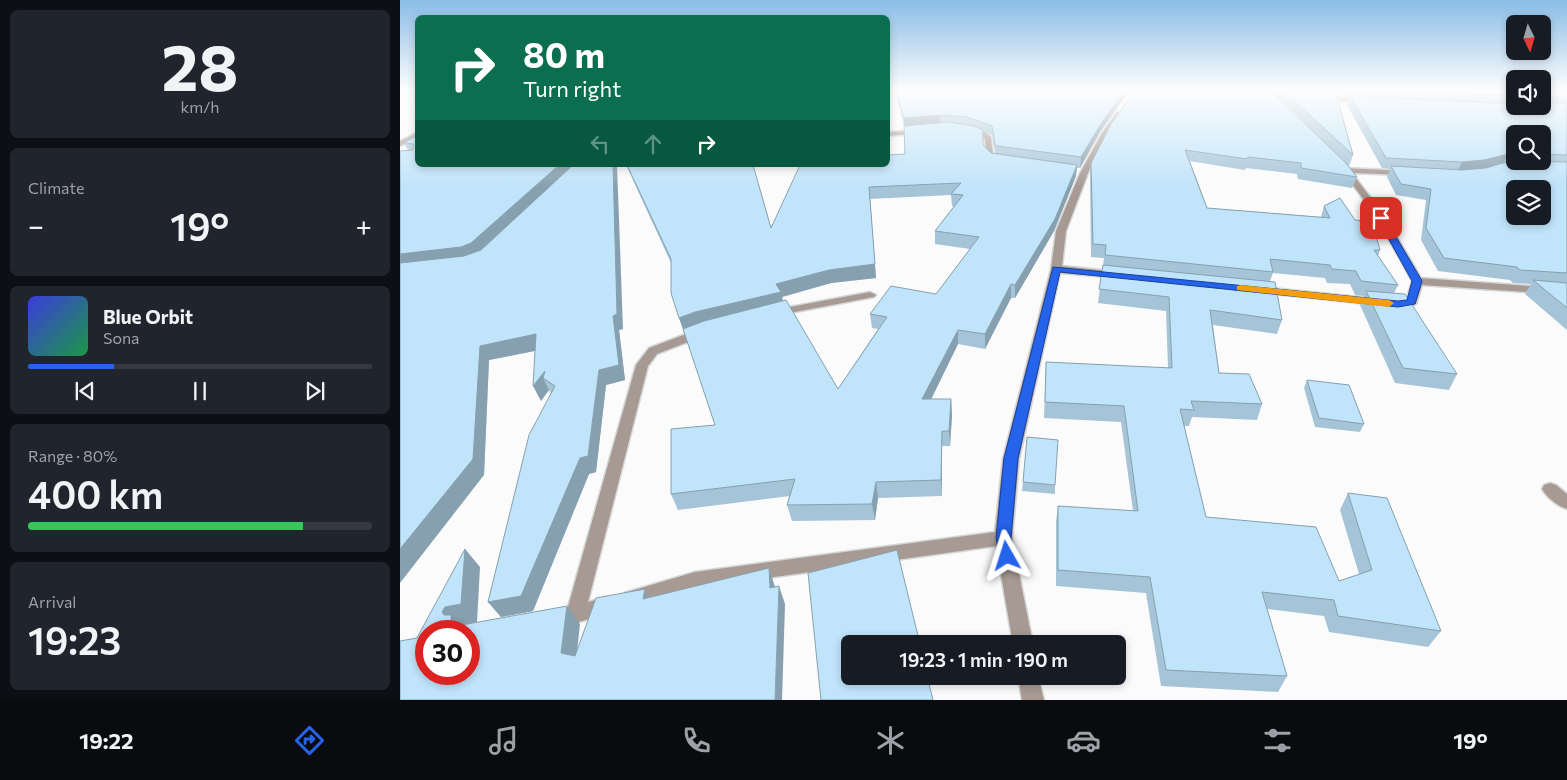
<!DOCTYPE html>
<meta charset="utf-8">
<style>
:root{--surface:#171b24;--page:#20242c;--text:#f1f3f6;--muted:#9ea1a6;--line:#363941;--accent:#2563eb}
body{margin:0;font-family:Commissioner,sans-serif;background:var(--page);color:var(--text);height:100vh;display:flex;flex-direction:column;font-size:19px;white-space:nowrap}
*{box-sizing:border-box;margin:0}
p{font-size:16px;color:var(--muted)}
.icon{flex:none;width:28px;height:28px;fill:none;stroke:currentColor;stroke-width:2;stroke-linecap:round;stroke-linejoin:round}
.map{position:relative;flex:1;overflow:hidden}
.panel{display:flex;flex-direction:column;gap:10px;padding:10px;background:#0d0f14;width:400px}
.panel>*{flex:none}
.banner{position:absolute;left:15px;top:15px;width:475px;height:152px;border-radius:8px;box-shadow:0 2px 8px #0003;background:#0b6e4f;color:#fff;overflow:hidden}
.needle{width:32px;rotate:175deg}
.fabs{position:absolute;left:1106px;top:15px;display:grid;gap:10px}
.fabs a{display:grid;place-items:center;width:45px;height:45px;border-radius:8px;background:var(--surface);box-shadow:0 2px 8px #0003;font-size:25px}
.speed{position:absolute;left:15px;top:620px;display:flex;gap:10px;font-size:25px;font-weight:700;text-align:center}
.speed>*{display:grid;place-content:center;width:65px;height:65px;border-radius:50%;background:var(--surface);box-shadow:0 2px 8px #0003;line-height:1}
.speed .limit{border:8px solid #d22;background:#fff;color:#111}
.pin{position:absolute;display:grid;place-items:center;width:42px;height:42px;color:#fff;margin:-21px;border-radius:10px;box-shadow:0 2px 8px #0006}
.me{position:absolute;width:55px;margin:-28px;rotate:354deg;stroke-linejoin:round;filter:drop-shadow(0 0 4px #0008)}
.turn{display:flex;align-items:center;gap:18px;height:105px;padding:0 25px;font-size:22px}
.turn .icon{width:65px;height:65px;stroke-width:2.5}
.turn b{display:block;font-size:35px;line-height:42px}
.lanes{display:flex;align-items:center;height:48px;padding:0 25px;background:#0003;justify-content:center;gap:25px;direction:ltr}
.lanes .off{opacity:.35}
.big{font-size:38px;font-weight:600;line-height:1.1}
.panel .tile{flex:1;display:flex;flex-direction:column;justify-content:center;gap:8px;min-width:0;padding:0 18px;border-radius:8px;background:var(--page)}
.panel .dial{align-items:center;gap:0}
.dial b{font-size:65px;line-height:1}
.song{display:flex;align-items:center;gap:15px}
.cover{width:60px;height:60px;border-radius:8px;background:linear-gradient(135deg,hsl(240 70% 55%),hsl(140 70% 35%))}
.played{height:5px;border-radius:2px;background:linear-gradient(90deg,var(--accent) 25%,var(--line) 25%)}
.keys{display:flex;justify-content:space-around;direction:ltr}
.heat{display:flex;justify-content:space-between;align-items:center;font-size:28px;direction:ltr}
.charge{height:8px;border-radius:4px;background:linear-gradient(90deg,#34c759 80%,var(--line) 0)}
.trip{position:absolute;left:441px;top:635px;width:285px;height:50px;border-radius:8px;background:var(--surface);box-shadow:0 2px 8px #0003;font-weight:600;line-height:50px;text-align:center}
.dock{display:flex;height:80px;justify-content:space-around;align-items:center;background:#090b0e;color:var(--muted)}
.dock .icon{width:35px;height:35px}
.dock .active{color:var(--accent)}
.dock b{font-size:22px;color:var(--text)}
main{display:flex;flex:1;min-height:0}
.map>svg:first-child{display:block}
</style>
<main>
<section class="panel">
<div class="tile dial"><b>28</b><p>km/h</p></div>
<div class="tile"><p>Climate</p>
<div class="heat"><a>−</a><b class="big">19°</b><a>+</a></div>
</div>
<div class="tile">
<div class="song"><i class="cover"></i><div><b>Blue Orbit</b><p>Sona</p></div></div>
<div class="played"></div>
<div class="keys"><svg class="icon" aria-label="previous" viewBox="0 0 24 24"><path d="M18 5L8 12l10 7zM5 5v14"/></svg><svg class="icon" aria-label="pause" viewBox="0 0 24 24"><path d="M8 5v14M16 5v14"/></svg><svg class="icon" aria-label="next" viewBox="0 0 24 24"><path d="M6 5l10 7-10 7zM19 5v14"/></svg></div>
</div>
<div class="tile"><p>Range · 80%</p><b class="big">400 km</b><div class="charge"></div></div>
<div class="tile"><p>Arrival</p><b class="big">19:23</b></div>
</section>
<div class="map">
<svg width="1167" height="700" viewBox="0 0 1167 700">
<rect width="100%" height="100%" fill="#fbfbfb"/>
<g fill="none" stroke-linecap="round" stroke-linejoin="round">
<defs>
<path id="lane" d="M1150 483 1156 485 1167 494V509C1158 506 1147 498 1142 489L1144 485Z"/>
<g id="street">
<path d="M722 90H751L753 91 750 93Z"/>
<path d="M859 93 899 95 902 97 899 99 857 96Z"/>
<path d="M922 96 964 99 967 101 964 103 920 99Z"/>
<path d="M717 112 722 113 708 133 688 173 666 231 662 266 719 272 724 275 719 278 660 273 619 459 612 538 633 644H613L596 546 295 588 231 608 224 605 222 599 224 593 295 572 595 532 603 459 651 269 656 231 680 173 702 133Z"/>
<path d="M567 129 585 132 591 137 593 155 602 159V163H596L586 158 585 139 581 135 565 132V130Z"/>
<path d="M520 130 523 132 522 133 488 136V132Z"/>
<path d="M18 132V137L0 146V141Z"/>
<path d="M943 168 1009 171 1010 173 1006 175 952 173 986 218 1021 278 1143 287 1148 290 1143 293 1022 285 1016 304 998 307 856 292 855 290 860 287 998 301 1007 299 1012 281 977 218 942 170Z"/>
<path d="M470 292 476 295 474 297 374 316 368 313 374 310Z"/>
<path d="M302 328 306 329 308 332 306 335 257 354 248 366 188 602 207 597 214 600 217 606 214 612 157 628 150 625 147 619 150 613 168 607 236 365 249 348Z"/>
<path d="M618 676H638L644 700H622Z"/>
</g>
</defs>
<use href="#lane" stroke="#d5d7d8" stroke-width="3"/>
<use href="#street" stroke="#d5d7d8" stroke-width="3"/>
<use href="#lane" fill="#a79a92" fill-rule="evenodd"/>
<use href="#street" fill="#a79a92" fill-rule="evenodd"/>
</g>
<g fill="#a5c4d7" fill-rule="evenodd">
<path d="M495 90H728V93L700 132 680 168H677L676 176 654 231 615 298H611L585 349 558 344 531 399H551L552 415 550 446H542V496L478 498 475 520 392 521 387 505 390 496 278 510 271 494 315 425 271 293V263L226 165H353L371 228 505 154 504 127ZM583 132 592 135 595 153H591L583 145ZM551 195 552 206H554L535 231V244L570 249 536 294 470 314 472 328 478 329 438 389 383 301 382 297 431 283 476 278 470 199Z"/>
<path d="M735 90H932L931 94 953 155 949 166 946 163 957 177 952 188 898 179 897 174 846 168 845 170 790 161 807 208 921 217 924 206 955 220 980 250 978 256 998 285 994 293 1057 374 1049 390 995 383 960 305 964 296 955 295 950 284 927 283 925 278 873 273 870 281 882 320 877 334 813 325 819 373 862 404 857 420 792 417 789 426H784L806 517 939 581 959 574 940 510 948 493 1041 631 1028 647 929 632 924 616 867 609 887 676 878 692 761 686 746 593 656 586V522L658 506 733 511 721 422 644 418 646 362 768 368 766 311 698 303 704 258 691 257 690 174 691 163ZM874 93 885 94 883 101 933 151Z"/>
<path d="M939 90H1115V106H1142V90H1167V330L1125 294 1131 284 1113 283 1110 280 1038 271 1021 240 1026 200 996 195 987 177 990 169 982 168 947 105 950 97 943 96ZM1115 134H1142V161H1115Z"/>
<path d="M18 135 223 329 219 330 225 380 206 385 196 472 189 474 133 611 101 617 88 602 151 394 149 390 141 401 135 351 89 360 84 475 8 150 4 143Z"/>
<path d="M907 380 964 424 960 432 915 427 904 388Z"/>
<path d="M623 482 655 485V494L622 491Z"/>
</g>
<g fill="#86a0af">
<path d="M725 90H728V93L700 132 680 168 681 157 702 122Z"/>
<path d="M540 115 541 125 504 128V118Z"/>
<path d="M1108 154 1103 164 1079 171 1057 173 1062 162Z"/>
<path d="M159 165H176L78 256 0 268V254Z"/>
<path d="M213 165H217L223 329 219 330 225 380 206 385 196 472 189 474 133 611 101 617 88 602 199 370 213 316Z"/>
<path d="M677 165 676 176 654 231 615 298V285Z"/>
<path d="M469 187 476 278 431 283 382 297 384 306 284 332 279 318 376 284Z"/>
<path d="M611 284V298L585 349V334Z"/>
<path d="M558 330V344L524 414 522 399Z"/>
<path d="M136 334 144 349 89 360 84 475 0 583V549L80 346Z"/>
<path d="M145 371 143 378 149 390 141 401 133 386Z"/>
<path d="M551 399 552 415 550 446 549 431Z"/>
<path d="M542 431V496L541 480Z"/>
<path d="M476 482 478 498 475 520 472 504Z"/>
<path d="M65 549 80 567 77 622 51 627 42 612Z"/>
<path d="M369 568 375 587 370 588Z"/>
<path d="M379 586 385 604 382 700H375Z"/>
<path d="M245 589 255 608 243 599Z"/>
<path d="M167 606 180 624 175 671 161 653Z"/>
</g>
<g fill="#c0e4fa" stroke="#86a0af" fill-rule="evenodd">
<path d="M496 90H725L702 122 681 157 597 146 595 144 592 126 567 117 540 115 504 118Z"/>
<path d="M735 90H827L872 92 945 162 957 177 901 168V163L848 157 847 159 785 150 807 208 930 218 924 206 940 198 955 220 972 222 980 250H974L998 285 961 281 956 271 932 269 930 265 870 259 873 272 705 255 706 245 693 244 691 163 711 124Z"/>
<path d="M985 90H1115V96H1107Z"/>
<rect x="1142" y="90" width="25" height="6"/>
<path d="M885 92 936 94 953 155Z"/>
<path d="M950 96 1115 104V106H1142V103H1167V155L1142 154V134H1115V154H1108L1084 160 1062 162 986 158Z"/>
<path d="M550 122 574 126 583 130V145L591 153 677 165 655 219 615 285 611 284 585 334 558 330 522 399H551L549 431H542L541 480 476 482 472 504 387 505 395 479 271 494V429L315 425 283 329 304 321 386 300 438 389 487 317 470 314 491 286 536 294 579 237 535 231 563 195 551 194 561 183 469 187 475 264 429 270 376 284 381 292 295 312 279 318 271 293V259L227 165H353L371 228 400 165H488V155L505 154 504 126Z"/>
<path d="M18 135V165H159L71 243 61 247 0 254V151L13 150 14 144 4 143Z"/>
<path d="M1110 161 1167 162V273L1120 270 1117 267 1044 258 1026 228 1031 189 1001 184 991 166 1062 170 1086 168ZM1115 189H1142V216H1115Z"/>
<path d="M173 165H213L217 314 213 316 219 365 199 370 188 456 180 458 121 596 88 602 129 435 155 386 143 378 145 371 133 386 136 334 80 346 73 459 0 549V263L64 256 81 250Z"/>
<path d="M703 265 875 282 882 320 810 310 819 373 849 374 862 404 791 401 794 410 780 409 806 517 916 527 939 581 972 570 948 493 987 498 1041 631 938 616 934 600 862 592 887 676 766 670 750 577 658 570V506L738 511 724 406 645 402 646 362 772 368 769 297 699 289Z"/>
<path d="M1133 280 1167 283V308Z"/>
<path d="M966 291 1005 294 1057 374 1003 368Z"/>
<path d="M907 380 949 385 964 424 919 418Z"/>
<path d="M627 437 658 440 655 485 623 482Z"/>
<path d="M65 549 61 604 45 607 42 612 44 615H51V627L167 606 161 653 175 656 196 598 245 589 243 599 369 568 370 588 379 586 375 700H0V641L17 638ZM26 631H69V674H26Z"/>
<path d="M497 550 520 644H450V676H527L533 700H421L408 573Z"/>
</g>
<linearGradient id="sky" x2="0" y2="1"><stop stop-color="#8abde7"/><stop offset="0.48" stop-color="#fdfdfd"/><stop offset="1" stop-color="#fdfdfd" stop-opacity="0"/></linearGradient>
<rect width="1167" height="188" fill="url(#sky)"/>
<path fill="#2563eb" stroke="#184099" d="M981 216 985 218 1022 281 1015 304 998 307 660 272 618 458 611 538 615 556 612 561 607 563 601 561 596 538 604 458 653 267 998 301 1007 300 1012 281 977 218Z"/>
<path fill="#f59e0b" d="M841 285 989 300 994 303 989 307 837 290V286Z"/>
</svg>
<div class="fabs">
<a><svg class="needle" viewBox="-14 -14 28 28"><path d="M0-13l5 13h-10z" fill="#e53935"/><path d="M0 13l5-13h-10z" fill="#9ea1a6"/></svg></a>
<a><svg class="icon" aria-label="sound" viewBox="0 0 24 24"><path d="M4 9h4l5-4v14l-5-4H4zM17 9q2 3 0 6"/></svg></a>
<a><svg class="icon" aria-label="search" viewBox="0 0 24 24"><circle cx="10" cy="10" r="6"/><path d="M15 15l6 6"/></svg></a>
<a><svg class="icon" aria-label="layers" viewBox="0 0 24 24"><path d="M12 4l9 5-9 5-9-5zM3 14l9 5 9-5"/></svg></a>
</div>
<div class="speed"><div class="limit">30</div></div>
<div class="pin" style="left:981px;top:218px;background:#d93025"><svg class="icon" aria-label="arrive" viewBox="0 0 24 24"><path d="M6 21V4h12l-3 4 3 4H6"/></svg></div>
<svg class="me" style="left:607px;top:556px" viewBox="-20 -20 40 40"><path d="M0-17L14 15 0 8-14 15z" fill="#2563eb" stroke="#fff" stroke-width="4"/></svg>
<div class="trip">19:23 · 1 min · 190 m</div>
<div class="banner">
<div class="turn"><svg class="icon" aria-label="right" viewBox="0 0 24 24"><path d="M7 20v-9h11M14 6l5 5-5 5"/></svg><div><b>80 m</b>Turn right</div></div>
<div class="lanes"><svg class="icon off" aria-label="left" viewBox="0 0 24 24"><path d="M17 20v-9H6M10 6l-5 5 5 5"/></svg><svg class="icon off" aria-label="ahead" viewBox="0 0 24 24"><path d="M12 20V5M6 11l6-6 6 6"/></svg><svg class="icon" aria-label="right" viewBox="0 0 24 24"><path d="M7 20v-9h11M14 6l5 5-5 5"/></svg></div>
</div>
</div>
</main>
<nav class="dock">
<b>19:22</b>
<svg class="icon active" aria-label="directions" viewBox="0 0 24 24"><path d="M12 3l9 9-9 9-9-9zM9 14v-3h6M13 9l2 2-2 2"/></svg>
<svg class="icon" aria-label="music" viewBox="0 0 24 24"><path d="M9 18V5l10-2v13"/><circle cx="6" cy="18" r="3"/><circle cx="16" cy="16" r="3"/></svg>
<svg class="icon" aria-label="phone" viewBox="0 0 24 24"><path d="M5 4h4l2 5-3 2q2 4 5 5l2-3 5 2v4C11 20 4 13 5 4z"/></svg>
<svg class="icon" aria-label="climate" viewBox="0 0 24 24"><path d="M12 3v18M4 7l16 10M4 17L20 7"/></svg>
<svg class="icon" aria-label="car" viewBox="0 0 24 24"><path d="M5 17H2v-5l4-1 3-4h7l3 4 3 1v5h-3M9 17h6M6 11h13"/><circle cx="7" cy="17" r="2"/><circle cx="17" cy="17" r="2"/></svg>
<svg class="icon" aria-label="filters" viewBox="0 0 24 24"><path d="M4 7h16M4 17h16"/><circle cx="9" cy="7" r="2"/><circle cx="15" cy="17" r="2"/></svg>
<b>19°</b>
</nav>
